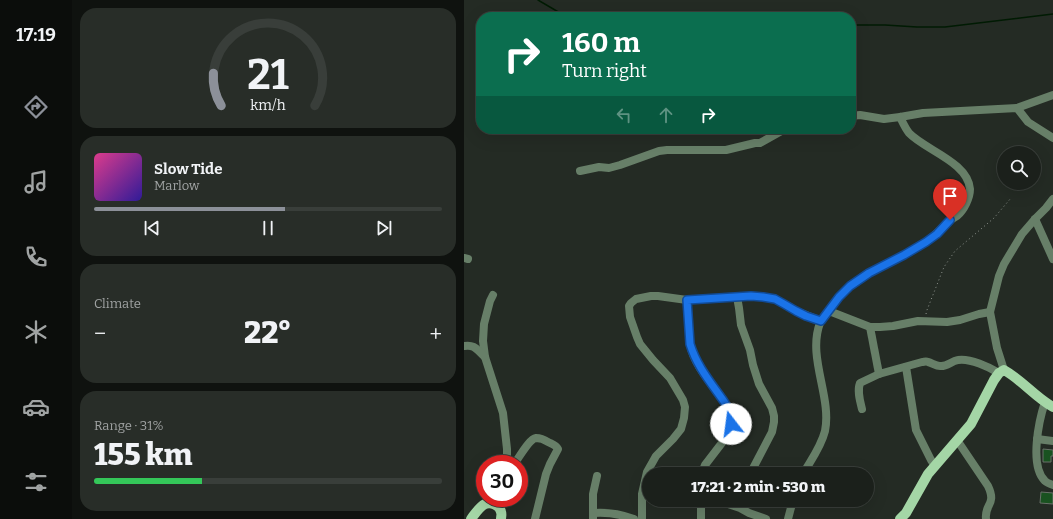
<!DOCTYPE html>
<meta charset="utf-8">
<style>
:root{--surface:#1b201b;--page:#282d28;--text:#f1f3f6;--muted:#a0a3a3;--line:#393e3a;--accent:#8c9099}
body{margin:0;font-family:Bitter,serif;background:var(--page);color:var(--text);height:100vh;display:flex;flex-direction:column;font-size:15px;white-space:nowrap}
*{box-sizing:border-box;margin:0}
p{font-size:13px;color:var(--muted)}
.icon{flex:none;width:22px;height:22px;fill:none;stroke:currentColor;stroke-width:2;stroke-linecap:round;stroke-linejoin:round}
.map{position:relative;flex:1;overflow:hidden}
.sheet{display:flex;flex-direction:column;gap:8px;padding:8px;background:#0f120f;width:392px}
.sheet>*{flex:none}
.top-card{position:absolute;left:12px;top:12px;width:380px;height:122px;border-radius:16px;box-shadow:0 4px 16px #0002,0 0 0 1px var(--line);background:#0b6e4f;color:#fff;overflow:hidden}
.tools{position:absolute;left:533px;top:146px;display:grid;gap:8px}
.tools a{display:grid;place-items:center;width:44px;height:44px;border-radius:50%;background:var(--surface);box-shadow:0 4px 16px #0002,0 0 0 1px var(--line);font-size:20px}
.speed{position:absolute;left:12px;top:455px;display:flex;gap:8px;font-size:20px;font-weight:700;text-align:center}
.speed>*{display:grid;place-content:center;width:52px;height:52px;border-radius:50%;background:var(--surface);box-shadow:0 4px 16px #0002,0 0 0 1px var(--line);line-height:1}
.speed .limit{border:6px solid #d22;background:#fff;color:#111}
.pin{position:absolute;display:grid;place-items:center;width:34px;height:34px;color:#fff;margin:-41px -17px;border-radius:50% 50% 50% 0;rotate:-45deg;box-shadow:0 0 4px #0007}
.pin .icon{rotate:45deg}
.me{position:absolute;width:44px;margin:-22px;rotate:345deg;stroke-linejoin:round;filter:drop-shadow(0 0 3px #0008)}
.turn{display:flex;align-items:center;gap:14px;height:84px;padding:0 20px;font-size:18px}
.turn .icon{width:52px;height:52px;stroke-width:2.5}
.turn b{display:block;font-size:28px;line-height:34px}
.lanes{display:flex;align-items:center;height:38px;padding:0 20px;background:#0003;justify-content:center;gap:20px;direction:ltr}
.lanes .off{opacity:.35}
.big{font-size:30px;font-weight:800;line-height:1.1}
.sheet .widget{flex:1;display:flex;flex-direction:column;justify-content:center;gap:6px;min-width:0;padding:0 14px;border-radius:16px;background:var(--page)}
.sheet .dial{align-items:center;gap:0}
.dial svg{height:104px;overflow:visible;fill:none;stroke:var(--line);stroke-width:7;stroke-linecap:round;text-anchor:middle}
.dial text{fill:var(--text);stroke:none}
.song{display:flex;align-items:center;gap:12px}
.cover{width:48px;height:48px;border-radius:6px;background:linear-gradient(135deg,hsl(330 70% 55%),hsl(250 70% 35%))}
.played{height:4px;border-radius:2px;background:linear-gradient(90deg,var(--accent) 55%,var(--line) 55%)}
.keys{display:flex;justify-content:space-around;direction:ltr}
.heat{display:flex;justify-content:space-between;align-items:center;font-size:22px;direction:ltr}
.charge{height:6px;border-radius:3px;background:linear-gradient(90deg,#34c759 31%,var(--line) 0)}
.trip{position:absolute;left:178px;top:467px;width:232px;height:40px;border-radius:20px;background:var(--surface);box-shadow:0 4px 16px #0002,0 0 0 1px var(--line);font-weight:800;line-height:40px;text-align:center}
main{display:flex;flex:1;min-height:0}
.tabs{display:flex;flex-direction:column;width:72px;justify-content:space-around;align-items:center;background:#0b0d0b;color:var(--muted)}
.tabs .icon{width:28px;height:28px}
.tabs .on{color:var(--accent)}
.tabs b{font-size:18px;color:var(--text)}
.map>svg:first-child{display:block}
</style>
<main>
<nav class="tabs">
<b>17:19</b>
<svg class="icon on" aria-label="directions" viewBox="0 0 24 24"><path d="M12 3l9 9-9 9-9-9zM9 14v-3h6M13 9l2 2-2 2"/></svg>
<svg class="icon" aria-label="music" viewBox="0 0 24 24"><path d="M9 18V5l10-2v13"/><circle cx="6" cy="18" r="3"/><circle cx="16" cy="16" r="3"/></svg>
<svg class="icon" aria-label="phone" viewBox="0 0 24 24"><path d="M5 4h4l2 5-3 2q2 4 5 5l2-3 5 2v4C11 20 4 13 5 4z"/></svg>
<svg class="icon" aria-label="climate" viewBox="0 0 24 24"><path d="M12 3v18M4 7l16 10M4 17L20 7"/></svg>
<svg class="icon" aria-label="car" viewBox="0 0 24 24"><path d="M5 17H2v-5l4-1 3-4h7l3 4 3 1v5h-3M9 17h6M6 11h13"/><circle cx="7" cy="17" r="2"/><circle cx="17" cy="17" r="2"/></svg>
<svg class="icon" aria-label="filters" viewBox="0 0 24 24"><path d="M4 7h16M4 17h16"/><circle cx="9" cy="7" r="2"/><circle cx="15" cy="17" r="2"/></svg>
</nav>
<section class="sheet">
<div class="widget dial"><svg viewBox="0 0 100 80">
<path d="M14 69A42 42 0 1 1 86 69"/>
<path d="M14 69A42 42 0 0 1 8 44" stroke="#8c9099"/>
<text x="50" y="56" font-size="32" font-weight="700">21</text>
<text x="50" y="72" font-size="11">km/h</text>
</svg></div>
<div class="widget">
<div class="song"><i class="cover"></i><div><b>Slow Tide</b><p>Marlow</p></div></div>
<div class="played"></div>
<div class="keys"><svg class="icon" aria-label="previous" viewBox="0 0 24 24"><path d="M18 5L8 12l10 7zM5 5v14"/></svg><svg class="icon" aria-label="pause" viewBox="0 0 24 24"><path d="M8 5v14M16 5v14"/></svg><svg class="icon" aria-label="next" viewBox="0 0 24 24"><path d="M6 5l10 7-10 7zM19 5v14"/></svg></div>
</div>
<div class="widget"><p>Climate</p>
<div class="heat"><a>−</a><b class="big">22°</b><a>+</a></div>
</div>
<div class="widget"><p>Range · 31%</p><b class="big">155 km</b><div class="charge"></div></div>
</section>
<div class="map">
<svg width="589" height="519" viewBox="0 0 589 519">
<rect width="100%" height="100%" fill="#242b24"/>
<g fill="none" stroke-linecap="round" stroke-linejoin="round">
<g stroke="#001b03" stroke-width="1.5">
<path d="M74 0 103 17"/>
<path d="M387 25H421L453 27H481L589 14"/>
</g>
</g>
<g fill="#195220" stroke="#697169">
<path d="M579 449 589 450V456H587V462H579Z"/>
<path d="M577 492 589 493V504L576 503Z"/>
</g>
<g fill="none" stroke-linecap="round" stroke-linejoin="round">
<path stroke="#909690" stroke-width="1" stroke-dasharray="1 3" stroke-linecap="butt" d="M462 314 463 310 480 267 491 251 530 218 547 198"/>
<g stroke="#677f68" stroke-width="8">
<path d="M553 108 589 95"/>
<path d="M387 116 396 115 420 119 436 117 459 113 553 108 564 122 589 138"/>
<path d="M116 171 135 167 145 168 156 165 195 151 203 150H262L291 143H296L321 129"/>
<path d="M571 219 589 259"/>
<path d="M0 258 4 259"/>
<path d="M29 295 26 301 20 324 19 341 21 357 39 413 43 449V464"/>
<path d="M273 297 275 308 277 325 286 350 289 365 295 384 308 408 310 416V422L308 432 286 474"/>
<path d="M223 300C225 314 224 329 226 344 230 366 249 385 261 403 266 413 269 425 264 435L241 465 239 470 238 474"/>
<path d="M365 311 406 327H416L429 326 454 321 483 322 496 320 515 314 526 312"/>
<path d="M406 327 415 374"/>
<path d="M0 346C11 344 13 350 21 357"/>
<path d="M442 367 452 430 467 460 471 466"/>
<path d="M540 370 533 348 526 312 535 276 540 264 558 234 571 219 582 208 589 199"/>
<path d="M581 402C575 420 565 466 581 481 583 483 586 484 589 485"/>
<path d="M398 409C396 401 393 391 396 383L415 374 458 362C460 362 462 361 464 362 468 363 472 366 476 366 483 367 487 361 494 360 506 358 525 367 535 373"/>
<path d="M573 439 589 441"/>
<path d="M493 440 524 486C533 505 520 504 522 519"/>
<path d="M50 464C55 458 65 439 72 438 76 438 81 440 84 442 88 444 92 445 94 449L86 464 82 474 71 519"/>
<path d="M339 474C347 460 357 447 361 431 368 397 343 357 356 323 358 319 361 316 364 313 368 307 371 301 376 296 399 271 433 261 461 243 469 237 476 230 483 223 486 220 490 218 493 216 500 210 506 198 506 189 504 162 461 150 445 133 441 128 439 123 436 117"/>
<path d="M237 500V519"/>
<path d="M256 500 264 504 276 508 285 513 302 519"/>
<path d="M130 513C144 512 156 514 170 519"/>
<path d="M129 519V494L133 476"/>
<path d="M178 519V494L183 472 192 456 209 439 217 429 220 418 221 407 219 400 206 378 189 360 176 344 173 337 166 317 165 306 167 303 172 299 187 296H194L223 300 287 296 299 297 311 299 326 307 332 311 357 321"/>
<path d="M324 519 329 500"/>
</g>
<g stroke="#a4d6a6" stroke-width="10">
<path d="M7 519C11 514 15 507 21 504 27 502 36 505 37 512 38 514 37 517 37 519"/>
<path d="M436 519 442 513 464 474 507 424 530 380 535 373 540 370C558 380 571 397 589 407"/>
</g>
</g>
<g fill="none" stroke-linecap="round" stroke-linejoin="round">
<defs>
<path id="route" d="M267 424 264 408 261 403C248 384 233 367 226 344L223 300 287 296 299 297 311 299 320 304 332 311 342 316 357 321 375 297 386 286 405 273 440 255 462 242 473 234 486 220"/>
</defs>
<use href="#route" stroke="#114b97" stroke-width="10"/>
<use href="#route" stroke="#1a73e8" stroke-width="7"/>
</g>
</svg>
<div class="tools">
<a><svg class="icon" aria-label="search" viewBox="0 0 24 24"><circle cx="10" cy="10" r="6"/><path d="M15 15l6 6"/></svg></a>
</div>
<div class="speed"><div class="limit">30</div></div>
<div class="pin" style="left:486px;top:220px;background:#d93025"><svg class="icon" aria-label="arrive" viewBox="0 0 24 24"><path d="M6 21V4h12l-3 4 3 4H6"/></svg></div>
<svg class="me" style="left:267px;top:424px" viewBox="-20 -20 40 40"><circle r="19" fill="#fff"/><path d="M0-13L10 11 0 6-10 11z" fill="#1a73e8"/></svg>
<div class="trip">17:21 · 2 min · 530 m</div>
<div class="top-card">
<div class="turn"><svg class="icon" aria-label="right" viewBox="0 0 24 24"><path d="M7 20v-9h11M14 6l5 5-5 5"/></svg><div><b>160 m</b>Turn right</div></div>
<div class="lanes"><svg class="icon off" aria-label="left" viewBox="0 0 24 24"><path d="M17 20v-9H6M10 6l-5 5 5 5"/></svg><svg class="icon off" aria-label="ahead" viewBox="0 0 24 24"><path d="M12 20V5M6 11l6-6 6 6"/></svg><svg class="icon" aria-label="right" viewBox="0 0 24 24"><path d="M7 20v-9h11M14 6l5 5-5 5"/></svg></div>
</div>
</div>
</main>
